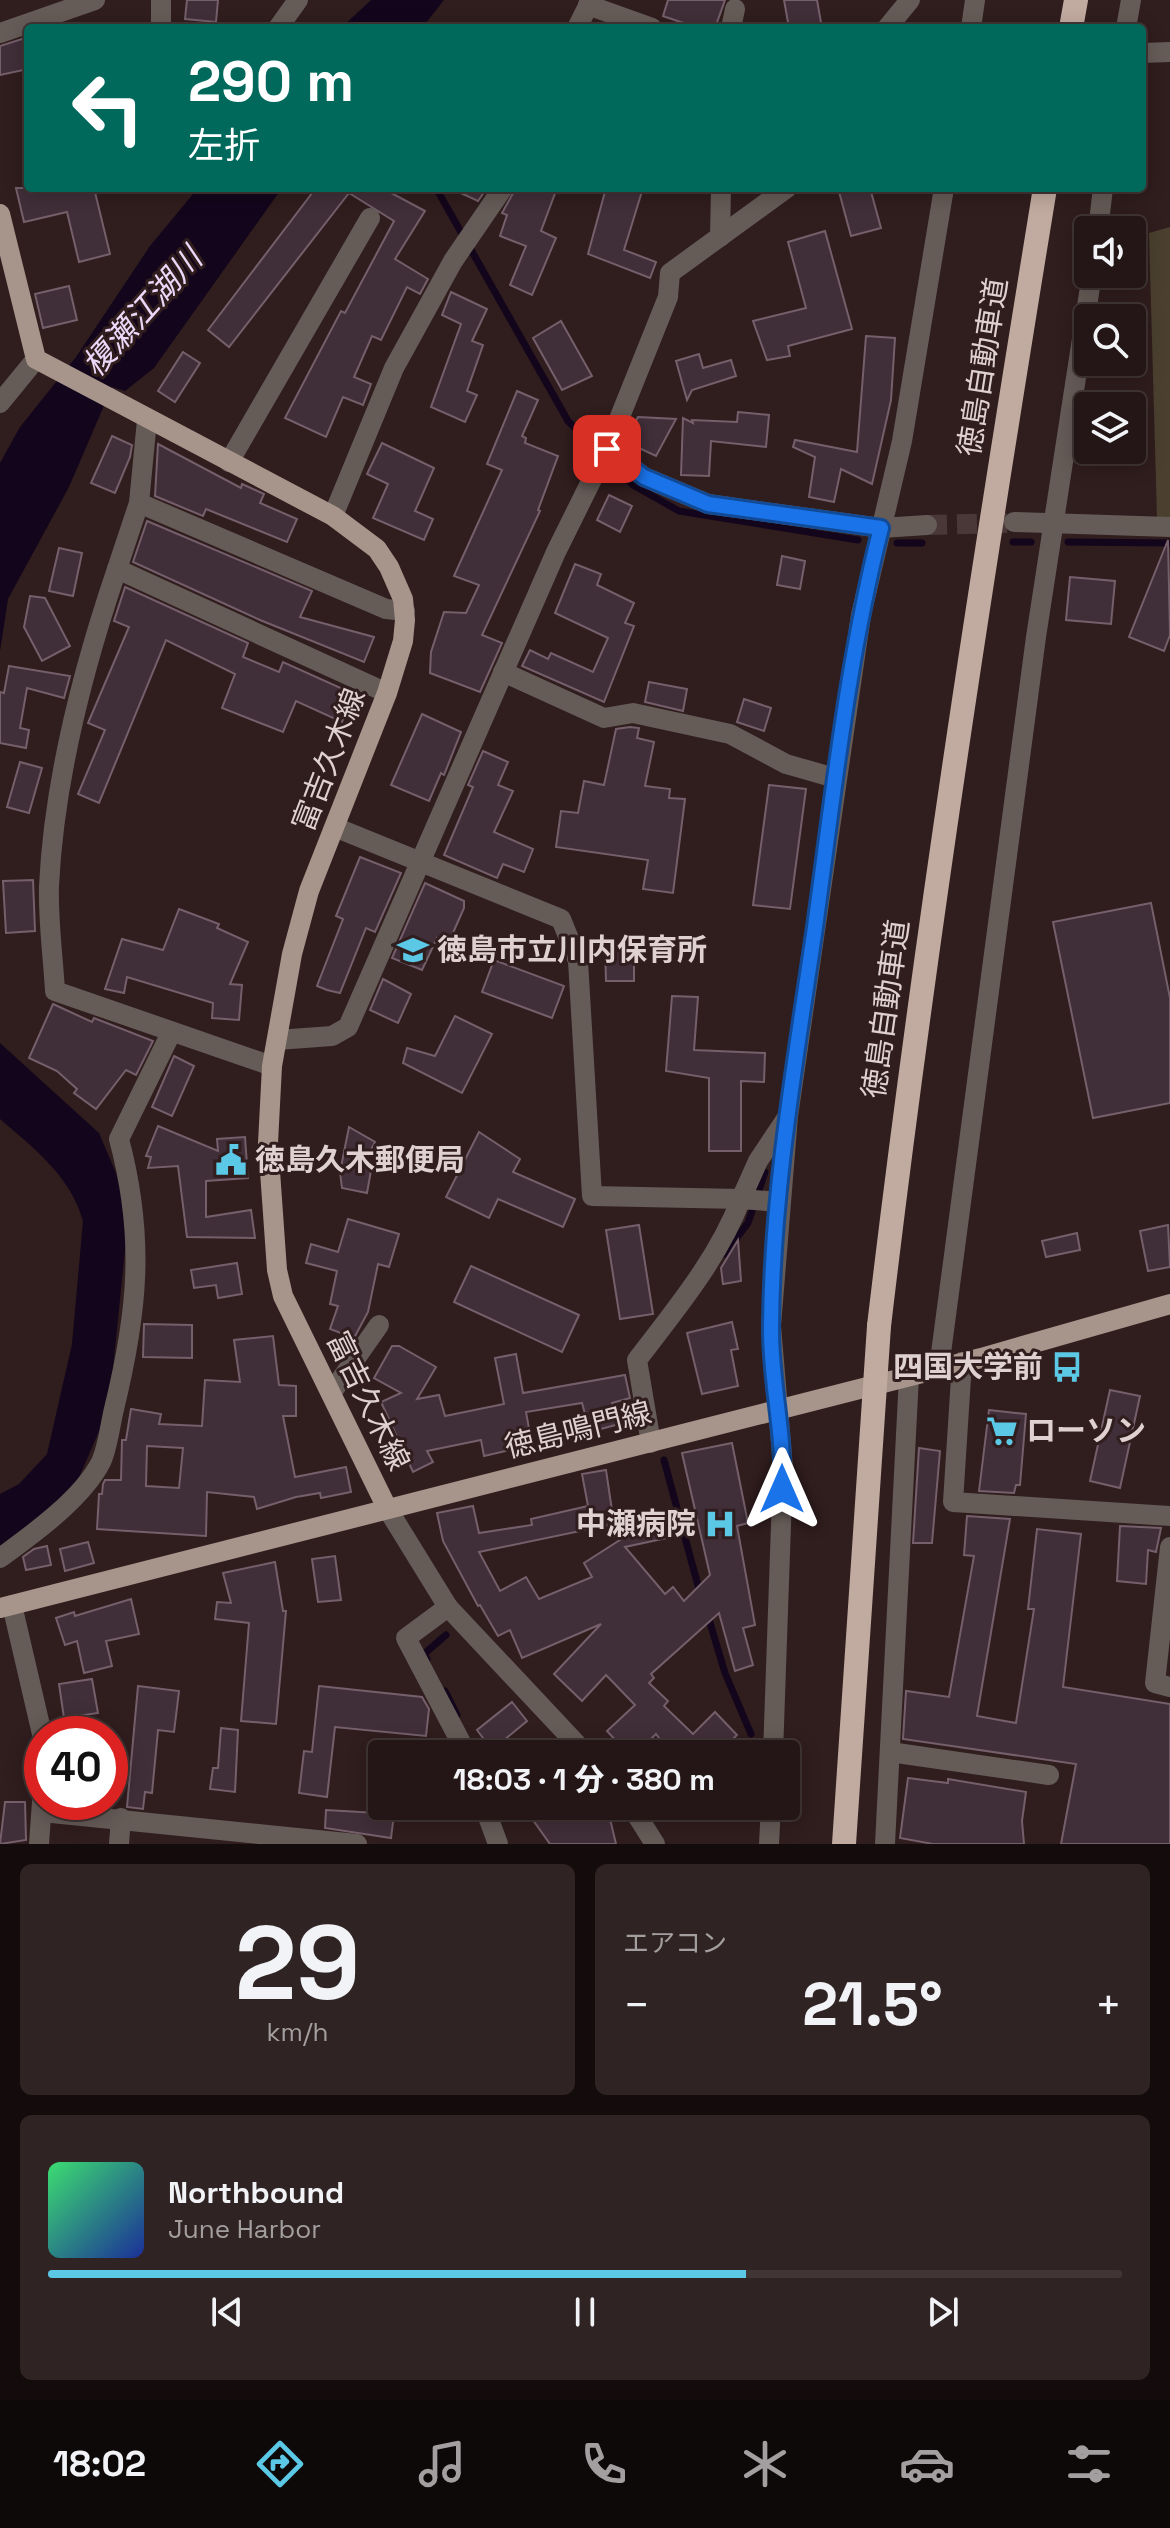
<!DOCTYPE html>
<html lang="ja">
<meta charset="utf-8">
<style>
:root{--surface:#241616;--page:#302323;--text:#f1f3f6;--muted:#a39fa1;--line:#413535;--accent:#5bc8e6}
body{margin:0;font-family:"Space Grotesk","Noto Sans JP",sans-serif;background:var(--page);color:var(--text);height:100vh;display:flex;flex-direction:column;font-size:30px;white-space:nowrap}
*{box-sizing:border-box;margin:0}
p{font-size:26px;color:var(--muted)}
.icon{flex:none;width:44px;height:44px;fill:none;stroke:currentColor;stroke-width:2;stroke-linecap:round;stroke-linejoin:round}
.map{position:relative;height:1844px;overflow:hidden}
.sheet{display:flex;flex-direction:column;gap:20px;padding:20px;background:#140c0c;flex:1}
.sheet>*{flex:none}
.guide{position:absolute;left:24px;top:24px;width:1122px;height:168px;border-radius:8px;box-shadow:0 4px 20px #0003,0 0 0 2px var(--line);background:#00695c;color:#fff;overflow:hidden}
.tools{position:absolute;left:1074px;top:216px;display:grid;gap:16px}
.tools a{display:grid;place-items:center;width:72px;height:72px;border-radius:8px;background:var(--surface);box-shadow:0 4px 20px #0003,0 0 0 2px var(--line);font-size:40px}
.speed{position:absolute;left:24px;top:1716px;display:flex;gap:16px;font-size:40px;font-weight:700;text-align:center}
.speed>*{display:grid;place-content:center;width:104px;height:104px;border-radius:50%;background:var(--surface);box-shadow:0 4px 20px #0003,0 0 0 2px var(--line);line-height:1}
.speed .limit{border:12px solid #d22;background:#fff;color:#111}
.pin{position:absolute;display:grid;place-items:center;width:68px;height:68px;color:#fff;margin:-34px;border-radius:16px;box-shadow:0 4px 12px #0006}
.me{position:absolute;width:88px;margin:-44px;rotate:0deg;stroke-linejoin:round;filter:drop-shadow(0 0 6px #0008)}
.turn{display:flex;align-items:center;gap:28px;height:168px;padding:0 32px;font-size:36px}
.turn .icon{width:104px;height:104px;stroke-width:2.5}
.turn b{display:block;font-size:56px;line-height:68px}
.big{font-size:60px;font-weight:800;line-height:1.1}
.sheet .card{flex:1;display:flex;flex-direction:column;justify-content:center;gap:12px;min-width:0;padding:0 28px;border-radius:12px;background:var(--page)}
.sheet .dial{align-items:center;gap:0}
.dial b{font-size:104px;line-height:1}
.song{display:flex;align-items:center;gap:24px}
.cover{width:96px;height:96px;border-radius:12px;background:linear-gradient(135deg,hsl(140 70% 55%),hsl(230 70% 35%))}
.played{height:8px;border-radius:4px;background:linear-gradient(90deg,var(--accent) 65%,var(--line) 65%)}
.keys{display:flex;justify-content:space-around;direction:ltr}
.heat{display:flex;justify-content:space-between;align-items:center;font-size:44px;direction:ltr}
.sheet .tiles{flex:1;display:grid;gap:20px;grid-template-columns:1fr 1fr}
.card:last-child{grid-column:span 2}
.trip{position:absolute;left:368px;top:1740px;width:432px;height:80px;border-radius:8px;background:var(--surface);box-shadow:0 4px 20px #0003,0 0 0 2px var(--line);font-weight:800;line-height:80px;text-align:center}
.tab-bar{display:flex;height:128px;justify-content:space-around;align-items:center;background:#0e0909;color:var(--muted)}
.tab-bar .icon{width:56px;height:56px}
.tab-bar .current{color:var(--accent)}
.tab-bar b{font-size:36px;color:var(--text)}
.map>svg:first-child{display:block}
</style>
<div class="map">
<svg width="1170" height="1844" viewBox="0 0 1170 1844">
<rect width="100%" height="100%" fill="#301d1e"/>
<path fill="#4b402f" d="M1170 227V519L1157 518 1149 233Z"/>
<g fill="#13051b">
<path d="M371 0H444L422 28H341Z"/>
<path d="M198 188H282L154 368 125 391 112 387 69 487 8 599 0 651V463L20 427 76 357 150 246Z"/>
<path d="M0 1043 99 1133 116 1173 128 1221 113 1368 100 1429 77 1482 21 1535 0 1548V1494L19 1484 47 1454 72 1344 83 1221C71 1177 34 1148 0 1119Z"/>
</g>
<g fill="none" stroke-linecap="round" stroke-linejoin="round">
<g stroke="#13051b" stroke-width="7">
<path d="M436 188 568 421 633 485 679 511 858 540"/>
<path d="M1013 542H1031"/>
<path d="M1068 542 1170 543"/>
<path d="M897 543H922"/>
<path d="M724 1254 748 1223 765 1172"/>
<path d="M664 1460 700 1593"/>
<path d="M708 1616 725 1673 751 1734"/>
<path d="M427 1659 424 1654 446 1635"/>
<path d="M445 1691 457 1715"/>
</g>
</g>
<g fill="#402e38" stroke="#745f6b" stroke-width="2" fill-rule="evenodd">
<path d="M187 0H218L216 22 185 19Z"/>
<path d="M668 0H725L715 28H698L663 16Z"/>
<path d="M784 0H817L822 28H789Z"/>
<path d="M28 37V69L0 75V46Z"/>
<path d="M16 188H94L110 254 79 262 67 212 24 222Z"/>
<path d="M316 188H382L425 211 395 259 428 279 420 294 407 287 381 340 372 336 354 377 371 384 363 405 343 397 326 437 285 418 341 311 345 313 394 221 349 193 229 347 208 330Z"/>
<path d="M450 188H487L478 201Z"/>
<path d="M516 188H557L541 231 556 238 532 295 510 285 526 246 500 236 507 215 502 213Z"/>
<path d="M606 188H643L624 250 656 262 650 278 588 254Z"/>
<path d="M838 188H870L881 228 851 236Z"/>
<path d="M825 231 852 329 788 346 790 356 767 360 753 321 806 308 788 242Z"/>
<path d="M69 286 77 320 43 328 35 294Z"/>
<path d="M451 292 487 309 472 341 483 345 467 391 477 395 465 422 431 407 461 324 442 315Z"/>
<path d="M561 321 592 376 562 390 533 338Z"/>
<path d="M866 336 895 338 891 400 872 484 841 469 834 502 809 497 815 457 793 447 795 440 857 452Z"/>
<path d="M183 352 200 363 175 402 158 391Z"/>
<path d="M699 354 703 368 731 360 736 376 692 390 687 400 676 361Z"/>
<path d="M517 391 538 400 522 436 526 438 525 443 558 456 538 510 540 511 482 635 502 643 480 692 430 673 431 652 444 612 466 613 479 585 454 576 502 470 487 464Z"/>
<path d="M738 412 769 415 766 447 711 441 709 476 681 475 683 418 693 423 692 420 737 422Z"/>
<path d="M638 417 676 419 656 456 624 441Z"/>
<path d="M112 436 132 445 130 457 115 493 91 483Z"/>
<path d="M382 443 434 468 415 511 433 519 424 540 373 518 388 484 367 474Z"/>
<path d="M158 444 241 488 242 484 264 494 260 503 297 519 287 542 206 509 203 516 155 496Z"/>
<path d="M609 495 632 506 620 532 597 520Z"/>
<path d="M147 521 312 591 300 617 374 637 364 662 260 620 133 562Z"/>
<path d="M1168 540 1170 635 1164 651 1129 637Z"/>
<path d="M59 548 82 553 73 596 49 591Z"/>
<path d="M782 556 805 561 800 589 777 585Z"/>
<path d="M575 564 601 574 597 585 634 603 625 623 634 626 604 702 522 666 530 650 548 659 551 653 593 672 608 638 555 613Z"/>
<path d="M1070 577 1115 581 1111 624 1066 620Z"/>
<path d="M125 587 248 643 243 657 279 672 283 662 354 694 342 722 296 701 283 732 222 708 235 674 166 640 99 803 78 794 105 730 88 723 129 627 114 621Z"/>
<path d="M30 596 45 598 70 646 42 661 24 627Z"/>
<path d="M9 666 70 676 64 698 27 688 20 728 29 730 26 748 0 743V692L4 693Z"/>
<path d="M649 682 687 689 683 711 645 702Z"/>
<path d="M744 699 771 708 764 731 737 722Z"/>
<path d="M422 714 461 732 444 775 441 773 429 801 391 785Z"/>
<path d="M630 727 639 728 637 738 654 742 645 786 670 789 669 798 685 799 673 893 643 889 648 860 556 847 561 811 578 813 584 781 604 785 616 729Z"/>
<path d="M483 751 508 762 498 785 513 791 494 832 533 849 524 872 503 864 497 878 444 855 473 787 468 785Z"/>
<path d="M20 762 42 768 29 813 7 807Z"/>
<path d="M769 785 806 789 790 909 753 905Z"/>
<path d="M360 857 401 873 375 932 366 928 340 993 327 990 317 986 343 919 336 916Z"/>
<path d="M33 880 35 931 6 933 3 881Z"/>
<path d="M425 883 464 901V908L448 944 437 938 422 970 392 958Z"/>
<path d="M1151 903 1170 998V1103L1093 1118 1053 922Z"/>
<path d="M179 909 219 924 217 928 248 942 230 984 242 985 239 1020 212 1018 213 1003 127 977 124 993 105 989 122 939 163 950Z"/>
<path d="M634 944V981H606L605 945Z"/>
<path d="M494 960 564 986 552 1018 482 992Z"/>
<path d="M383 979 411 994 398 1023 370 1010Z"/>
<path d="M672 996 698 997 694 1050 765 1053 764 1082 741 1081V1151H709V1078L666 1071Z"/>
<path d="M53 1004 92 1022 94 1018 153 1041 136 1075 126 1070 96 1109 74 1093 77 1089 57 1071 29 1058Z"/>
<path d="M455 1016 492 1034 462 1093 403 1063 407 1048 435 1056Z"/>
<path d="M174 1056 194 1066 172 1116 152 1107Z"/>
<path d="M158 1126 218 1151 217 1139 245 1137 248 1178 206 1181V1217L251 1210 255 1238 187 1237 178 1166 148 1168 151 1157 146 1156Z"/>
<path d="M349 1127 375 1142 364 1163 372 1165 367 1193 342 1188 340 1172Z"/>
<path d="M479 1132 520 1159 513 1172 575 1199 563 1227 498 1199 489 1218 446 1197Z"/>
<path d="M348 1219 399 1234 389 1267 378 1264 368 1312 354 1338 330 1329 338 1306 330 1304 337 1271 306 1263 311 1244 338 1252Z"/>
<path d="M639 1225 653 1314 620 1319 606 1230Z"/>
<path d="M1168 1225 1170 1267 1148 1271 1140 1231Z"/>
<path d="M1077 1233 1080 1250 1046 1257 1042 1241Z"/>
<path d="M738 1240 741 1281 723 1284 721 1268Z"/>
<path d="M237 1263 242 1294 218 1298 216 1285 194 1288 191 1270Z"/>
<path d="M471 1266 579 1315 562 1352 454 1302Z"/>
<path d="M732 1322 738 1349 731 1350 738 1386 702 1394 687 1333Z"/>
<path d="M144 1324 192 1325V1358L143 1357Z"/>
<path d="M273 1336 279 1385 296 1386V1416H283L295 1477 346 1467 351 1492 321 1498 320 1493 296 1497 257 1509 254 1497 207 1492 206 1536 97 1529 99 1494H102L103 1484 105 1480H121L122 1440H126L131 1409 161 1414 159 1424 202 1426 205 1380 240 1382 234 1340ZM147 1446 183 1448 179 1488 146 1486Z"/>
<path d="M392 1346H399L436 1367 417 1399 439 1395 445 1416 504 1404 495 1358 516 1354 523 1393 625 1375 630 1398 612 1403 619 1424 590 1432 582 1403 526 1412 532 1445 484 1456 481 1440 427 1451 433 1462 413 1472 381 1402 401 1393 374 1378Z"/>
<path d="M1110 1390 1140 1396 1120 1488 1090 1481Z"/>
<path d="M989 1410 1026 1414 1020 1485H1016L1014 1493 979 1491Z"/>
<path d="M732 1443 748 1523 737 1526 755 1625 743 1628 753 1665 735 1671 719 1613 651 1674 654 1678 649 1683 668 1701 664 1706 693 1734 715 1712 737 1735 717 1754H671L656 1734 635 1754H628L607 1731 635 1705 606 1675 582 1701 554 1674 601 1624 522 1658 510 1630 498 1636 480 1605 478 1606 443 1541 437 1513 473 1506 479 1533 532 1525 531 1519 588 1506 582 1474 606 1470 614 1524 479 1552 500 1591 526 1577 539 1599 592 1577 584 1563 662 1513 667 1538 625 1547 665 1594 673 1587 684 1601 710 1575 682 1453Z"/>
<path d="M919 1448 940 1451 932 1543H913Z"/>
<path d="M967 1516 1010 1519 977 1716 1016 1723 1034 1609H1028L1037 1529 1081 1534 1063 1687 1170 1704V1844H1061L1076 1764 903 1739 906 1691 949 1697 974 1556 964 1555Z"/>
<path d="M1120 1526 1161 1528 1156 1552 1148 1550 1146 1584 1117 1581Z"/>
<path d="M88 1542 94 1563 65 1571 60 1549Z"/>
<path d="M47 1546 51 1565 26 1570 23 1557 34 1549Z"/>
<path d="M335 1556 341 1600 318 1602 312 1559Z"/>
<path d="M275 1562 283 1611H286L276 1724 241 1721 249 1623 215 1619 217 1602 231 1603 223 1573Z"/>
<path d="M131 1599 139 1634 106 1641 112 1666 84 1673 77 1641 65 1645 56 1618 74 1612 75 1616Z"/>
<path d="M92 1679 98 1713 64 1718 59 1684Z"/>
<path d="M138 1686 179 1691 174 1732 158 1730 152 1793 145 1792 143 1809 127 1807Z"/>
<path d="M319 1686 422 1697 429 1709 426 1736 335 1727 327 1797 299 1793 304 1751 312 1752Z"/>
<path d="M512 1702 527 1721 492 1750 477 1730Z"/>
<path d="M221 1728 238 1730 235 1792 210 1789 213 1768H218Z"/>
<path d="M908 1778 948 1783V1779L1026 1792 1022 1821 1024 1844H933L900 1838Z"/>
<path d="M5 1802H25L26 1840 0 1844Z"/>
<path d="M523 1806H572L581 1818 601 1806 611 1823 616 1844H550Z"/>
<path d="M326 1810 394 1814 391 1838 325 1828Z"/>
</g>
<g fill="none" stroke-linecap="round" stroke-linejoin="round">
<path stroke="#4a3839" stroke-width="20" stroke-dasharray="20 10" stroke-linecap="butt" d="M927 525 1007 523"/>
<g stroke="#655b57" stroke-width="20">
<path d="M161 0V28"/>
<path d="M588 5 652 28"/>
<path d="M278 28 298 0"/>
<path d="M577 28 591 0"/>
<path d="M731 28 735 9"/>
<path d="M887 28 910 0"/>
<path d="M971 28 975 0"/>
<path d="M1126 28 1131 0"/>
<path d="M0 33 95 0"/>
<path d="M1142 53 1170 52"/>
<path d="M1098 230 1103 188"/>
<path d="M720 237 721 188"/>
<path d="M0 403 36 359"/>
<path d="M147 420 139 503 117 569 387 693"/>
<path d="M607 449 644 477 708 504 881 528 927 525"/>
<path d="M229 462 370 218"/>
<path d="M139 503 386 609 405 611"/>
<path d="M333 516 394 368 453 261 503 188"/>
<path d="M1014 522 1170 527"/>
<path d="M117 569C83 669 54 780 49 886 48 921 53 956 55 991L272 1066"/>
<path d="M503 672 604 718 633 713 730 734 786 764 835 778"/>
<path d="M337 828 561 919 578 961 592 1196 741 1199 758 1161 786 1119"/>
<path d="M277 1040 332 1036 348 1027 556 552 607 449 668 297 670 273 787 188"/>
<path d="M962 1362 953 1502 1170 1516"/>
<path d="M939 1368 1036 637 1092 274"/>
<path d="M332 1392 379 1325"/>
<path d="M651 1443 637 1360C676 1309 718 1259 741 1199L780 1202"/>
<path d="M387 1508 448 1607 586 1754"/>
<path d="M1170 1547 1155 1683 1170 1687"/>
<path d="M0 1558C33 1534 82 1499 101 1462 108 1447 110 1425 114 1409 138 1311 145 1237 119 1139L171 1033"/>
<path d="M12 1605 42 1734"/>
<path d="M448 1607 406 1638 467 1754"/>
<path d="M890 1752 1049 1775"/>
<path d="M773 1754 783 1467 771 1326 788 1116 861 615 902 441 944 188"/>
<path d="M484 1806 498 1844"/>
<path d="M631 1806 655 1844"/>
<path d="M42 1812 357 1844"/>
<path d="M39 1844 42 1802"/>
<path d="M119 1844 121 1818"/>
<path d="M769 1844 771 1806"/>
<path d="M885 1844 909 1376"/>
</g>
<g stroke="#a7948b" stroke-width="20">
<path d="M0 214 36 359 333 516 377 549 389 567 403 599 405 620 403 641 387 693 309 891 292 954 272 1066 268 1143 277 1270 283 1296 387 1508"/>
<path d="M0 1608 981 1358 1170 1304"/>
</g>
<g stroke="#c1aa9f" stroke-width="24">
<path d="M1071 28 1076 0"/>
<path d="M879 1326C924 945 983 567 1045 188"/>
</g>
<path stroke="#c1aa9f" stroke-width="24" d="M844 1844 879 1326"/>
</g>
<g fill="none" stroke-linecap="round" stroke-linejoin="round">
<defs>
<path id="route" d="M607 449 644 477 708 504 881 528C847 661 833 799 814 934 795 1063 772 1195 771 1326 770 1380 785 1434 782 1489"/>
</defs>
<use href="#route" stroke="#114b97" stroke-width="20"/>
<use href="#route" stroke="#1a73e8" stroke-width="14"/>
</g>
<defs>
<symbol id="school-bare" viewBox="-9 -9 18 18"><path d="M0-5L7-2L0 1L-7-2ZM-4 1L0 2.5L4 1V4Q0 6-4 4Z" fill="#5bc8e6" stroke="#301d1e" stroke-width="2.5" paint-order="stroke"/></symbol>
<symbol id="civic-bare" viewBox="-9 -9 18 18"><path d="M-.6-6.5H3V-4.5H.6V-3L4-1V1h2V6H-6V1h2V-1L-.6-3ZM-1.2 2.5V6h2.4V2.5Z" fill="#5bc8e6" stroke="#301d1e" stroke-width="2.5" paint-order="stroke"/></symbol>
<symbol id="bus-bare" viewBox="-9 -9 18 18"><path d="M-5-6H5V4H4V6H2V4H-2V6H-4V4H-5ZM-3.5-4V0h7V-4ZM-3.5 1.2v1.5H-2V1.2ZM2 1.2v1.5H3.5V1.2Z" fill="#5bc8e6" stroke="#301d1e" stroke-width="2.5" paint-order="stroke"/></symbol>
<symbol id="supermarket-bare" viewBox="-9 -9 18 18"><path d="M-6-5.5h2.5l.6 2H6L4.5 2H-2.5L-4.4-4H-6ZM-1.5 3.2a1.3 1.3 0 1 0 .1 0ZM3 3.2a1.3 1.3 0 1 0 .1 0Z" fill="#5bc8e6" stroke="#301d1e" stroke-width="2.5" paint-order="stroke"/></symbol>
<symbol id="hospital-bare" viewBox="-9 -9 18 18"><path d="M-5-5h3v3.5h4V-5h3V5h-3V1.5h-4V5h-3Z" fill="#5bc8e6" stroke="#301d1e" stroke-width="2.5" paint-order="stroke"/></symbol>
</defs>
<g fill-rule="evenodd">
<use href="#school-bare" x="391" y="928" width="44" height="44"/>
<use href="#civic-bare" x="209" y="1138" width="44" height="44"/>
<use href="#bus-bare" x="1045" y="1345" width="44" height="44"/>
<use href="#supermarket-bare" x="980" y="1409" width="44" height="44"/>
<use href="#hospital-bare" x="698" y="1502" width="44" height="44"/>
</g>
<g text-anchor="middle" stroke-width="6" stroke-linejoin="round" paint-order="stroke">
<g font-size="30" fill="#dfd1d1" stroke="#301d1e">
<text transform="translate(983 367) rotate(-81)" y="10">徳島自動車道</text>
<text transform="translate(329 760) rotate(-69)" y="10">富吉久木線</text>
<text transform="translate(886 1009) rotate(-82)" y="10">徳島自動車道</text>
<text transform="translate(368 1401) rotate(64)" y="10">富吉久木線</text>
<text transform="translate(578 1430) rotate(-14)" y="10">徳島鳴門線</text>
</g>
<g font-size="30" font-weight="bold" fill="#dfd1d1" stroke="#301d1e" text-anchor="start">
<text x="437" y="960">徳島市立川内保育所</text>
<text x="255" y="1170">徳島久木郵便局</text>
<text x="1043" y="1377" text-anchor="end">四国大学前</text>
<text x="1026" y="1441">ローソン</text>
<text x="696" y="1534" text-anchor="end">中瀬病院</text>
</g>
<g font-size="32" font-style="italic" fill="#ebd8f8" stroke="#301d1e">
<text transform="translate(142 312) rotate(-48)" y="11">榎瀬江湖川</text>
</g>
</g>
</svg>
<div class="tools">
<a><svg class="icon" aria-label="sound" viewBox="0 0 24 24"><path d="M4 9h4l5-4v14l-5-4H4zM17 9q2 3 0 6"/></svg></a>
<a><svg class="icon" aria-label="search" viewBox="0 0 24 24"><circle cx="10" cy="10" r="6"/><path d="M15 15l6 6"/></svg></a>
<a><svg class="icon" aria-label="layers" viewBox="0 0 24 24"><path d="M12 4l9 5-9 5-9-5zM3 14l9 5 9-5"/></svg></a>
</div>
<div class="speed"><div class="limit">40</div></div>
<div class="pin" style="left:607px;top:449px;background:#d93025"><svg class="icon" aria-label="arrive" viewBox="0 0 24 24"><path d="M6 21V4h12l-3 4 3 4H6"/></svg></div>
<svg class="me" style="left:782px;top:1489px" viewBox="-20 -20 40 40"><path d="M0-17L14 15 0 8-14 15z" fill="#1a73e8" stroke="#fff" stroke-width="4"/></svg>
<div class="trip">18:03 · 1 分 · 380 m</div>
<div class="guide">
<div class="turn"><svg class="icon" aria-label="left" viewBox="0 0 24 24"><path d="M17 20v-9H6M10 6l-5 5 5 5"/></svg><div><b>290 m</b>左折</div></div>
</div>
</div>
<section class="sheet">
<div class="tiles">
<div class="card dial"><b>29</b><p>km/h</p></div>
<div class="card"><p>エアコン</p>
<div class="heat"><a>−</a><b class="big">21.5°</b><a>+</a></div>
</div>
<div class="card">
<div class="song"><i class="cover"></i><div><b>Northbound</b><p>June Harbor</p></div></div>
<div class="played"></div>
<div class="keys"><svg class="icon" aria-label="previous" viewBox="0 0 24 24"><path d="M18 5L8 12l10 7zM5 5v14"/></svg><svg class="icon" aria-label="pause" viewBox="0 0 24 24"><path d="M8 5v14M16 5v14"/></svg><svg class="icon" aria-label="next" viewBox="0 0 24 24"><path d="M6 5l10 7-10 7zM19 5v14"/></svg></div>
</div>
</div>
</section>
<nav class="tab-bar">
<b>18:02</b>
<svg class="icon current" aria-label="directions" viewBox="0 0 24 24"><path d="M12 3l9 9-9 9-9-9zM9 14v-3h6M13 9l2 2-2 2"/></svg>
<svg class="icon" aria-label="music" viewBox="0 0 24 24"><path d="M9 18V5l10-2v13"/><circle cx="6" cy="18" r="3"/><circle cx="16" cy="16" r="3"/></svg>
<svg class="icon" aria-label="phone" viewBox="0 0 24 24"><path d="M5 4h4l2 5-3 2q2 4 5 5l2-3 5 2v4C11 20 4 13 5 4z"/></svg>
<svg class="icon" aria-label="climate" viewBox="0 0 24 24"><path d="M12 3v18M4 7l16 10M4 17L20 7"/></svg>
<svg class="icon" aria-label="car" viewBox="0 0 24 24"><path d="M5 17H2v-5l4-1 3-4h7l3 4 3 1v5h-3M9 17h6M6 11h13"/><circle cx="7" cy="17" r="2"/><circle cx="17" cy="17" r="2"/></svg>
<svg class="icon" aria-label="filters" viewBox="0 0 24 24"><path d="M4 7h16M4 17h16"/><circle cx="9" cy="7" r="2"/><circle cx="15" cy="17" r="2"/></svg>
</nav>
